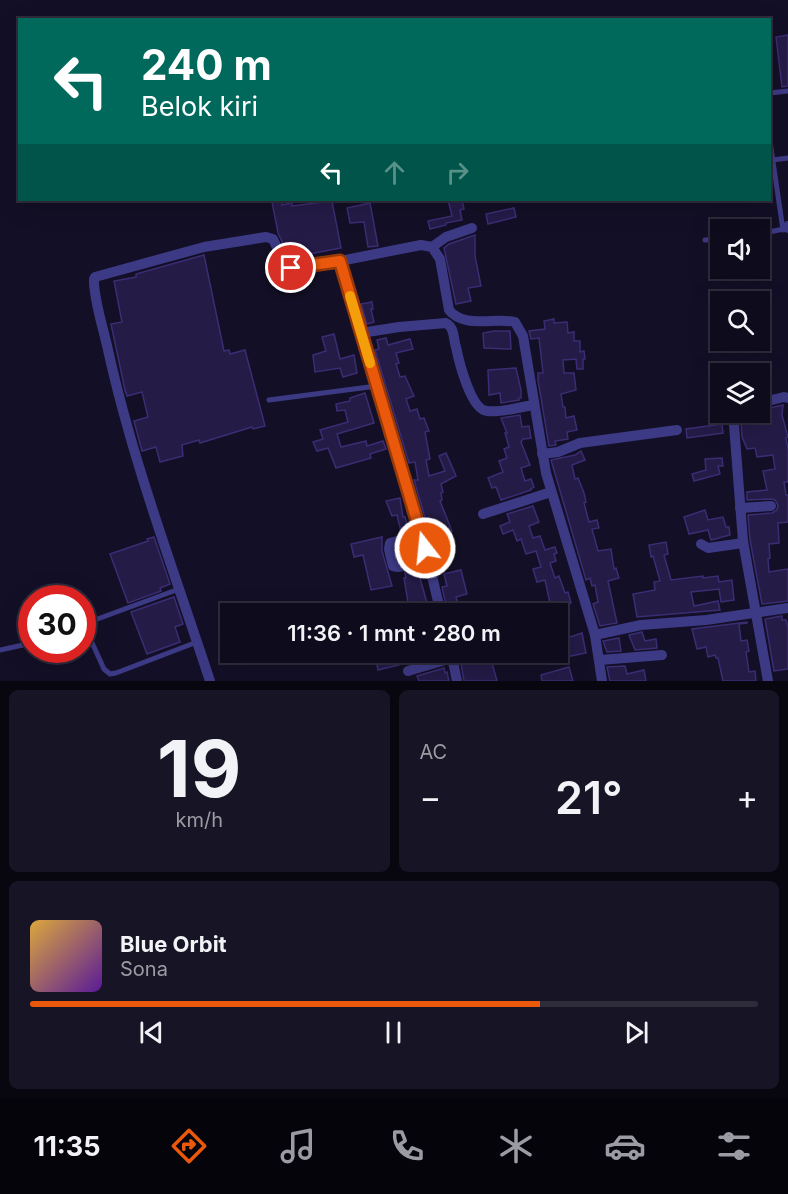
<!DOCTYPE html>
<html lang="id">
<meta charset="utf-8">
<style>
:root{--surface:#0e0b1c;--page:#171425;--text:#f1f3f6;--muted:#9b9ba3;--line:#2e2b3b;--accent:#ea580c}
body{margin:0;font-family:Inter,sans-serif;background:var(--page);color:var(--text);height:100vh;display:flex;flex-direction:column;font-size:22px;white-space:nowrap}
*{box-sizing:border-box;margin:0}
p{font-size:20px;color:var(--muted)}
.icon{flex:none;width:33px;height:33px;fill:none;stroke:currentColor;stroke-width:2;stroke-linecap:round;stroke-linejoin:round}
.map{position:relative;height:681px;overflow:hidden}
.side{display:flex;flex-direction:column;gap:9px;padding:9px;background:#08060f;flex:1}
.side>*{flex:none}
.guide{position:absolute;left:18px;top:18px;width:753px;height:183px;border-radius:0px;box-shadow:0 6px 24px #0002,0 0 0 2px var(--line);background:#00695c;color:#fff;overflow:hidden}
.fabs{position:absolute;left:710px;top:219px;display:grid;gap:12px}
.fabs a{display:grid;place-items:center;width:60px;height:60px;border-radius:0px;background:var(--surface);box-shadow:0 6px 24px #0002,0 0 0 2px var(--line);font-size:30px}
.speed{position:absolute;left:18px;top:585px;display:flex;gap:12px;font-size:30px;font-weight:700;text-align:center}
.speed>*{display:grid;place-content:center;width:78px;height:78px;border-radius:50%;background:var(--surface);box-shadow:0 6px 24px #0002,0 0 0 2px var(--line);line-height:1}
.speed .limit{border:9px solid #d22;background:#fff;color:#111}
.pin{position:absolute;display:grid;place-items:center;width:51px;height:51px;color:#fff;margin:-26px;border:3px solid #fff;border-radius:50%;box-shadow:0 2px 6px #0007}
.me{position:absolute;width:66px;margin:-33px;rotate:344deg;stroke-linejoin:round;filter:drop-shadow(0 0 4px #0008)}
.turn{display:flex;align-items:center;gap:21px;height:126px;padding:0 24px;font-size:27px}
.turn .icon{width:78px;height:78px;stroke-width:2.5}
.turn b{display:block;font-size:42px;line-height:51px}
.lanes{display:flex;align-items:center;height:57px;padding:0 24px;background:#0003;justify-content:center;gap:30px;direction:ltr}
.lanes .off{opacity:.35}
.big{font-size:45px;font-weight:600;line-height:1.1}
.side .tile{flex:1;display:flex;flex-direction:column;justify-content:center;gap:9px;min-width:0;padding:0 21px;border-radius:9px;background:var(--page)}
.side .dial{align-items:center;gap:0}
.dial b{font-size:78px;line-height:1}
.song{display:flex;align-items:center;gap:18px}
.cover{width:72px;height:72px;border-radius:9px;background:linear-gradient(135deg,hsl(40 70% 55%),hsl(270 70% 35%))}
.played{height:6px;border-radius:3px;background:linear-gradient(90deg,var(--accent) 70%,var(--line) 70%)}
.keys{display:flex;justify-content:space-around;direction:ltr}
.heat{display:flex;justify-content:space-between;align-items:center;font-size:33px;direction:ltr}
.side .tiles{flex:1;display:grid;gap:9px;grid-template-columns:1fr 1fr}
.tile:last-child{grid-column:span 2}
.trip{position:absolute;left:220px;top:603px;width:348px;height:60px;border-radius:0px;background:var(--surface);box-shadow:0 6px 24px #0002,0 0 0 2px var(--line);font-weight:600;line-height:60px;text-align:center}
.tab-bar{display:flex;height:96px;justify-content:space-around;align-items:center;background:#06040b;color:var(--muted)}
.tab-bar .icon{width:42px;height:42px}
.tab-bar .current{color:var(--accent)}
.tab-bar b{font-size:27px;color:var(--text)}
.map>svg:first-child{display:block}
</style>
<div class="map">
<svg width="788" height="681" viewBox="0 0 788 681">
<rect width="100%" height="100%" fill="#130f26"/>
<g fill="#241b47" stroke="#3b2d73" stroke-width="1.5">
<path d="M788 35V86L782 87 776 37Z"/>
<path d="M448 200H462L464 209 460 210 462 220 446 223V225L430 229 428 221 452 216Z"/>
<path d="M281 201 282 205 292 203V206L332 201 341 248 294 257 293 253 288 254 278 233 272 202Z"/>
<path d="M370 203 378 246 368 247 364 222 350 223 347 208Z"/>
<path d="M514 208 516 217 488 224 486 214Z"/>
<path d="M475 235V256L481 286 468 288 471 301 456 304 444 248 449 244Z"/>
<path d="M204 255 224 351 229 350 230 354 245 350 265 426 253 429 252 427 200 443 199 440 182 445 183 456 160 462 156 447 142 451 134 421 148 417 142 392 127 396 125 390 111 324 122 322 114 281 136 277V274Z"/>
<path d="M372 302 373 309H371L374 322 367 324 361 304Z"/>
<path d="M554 319V323L567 322 568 333 574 332V341H580V352L584 351 585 359H583V369H577L576 359 563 360 564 373H574L576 390 561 394 563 407H565L566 418 574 416 577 430 567 432 568 439 555 441 556 445 549 446 538 380V373H543L539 338 531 339 529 331 545 329 544 321Z"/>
<path d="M494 331H510L511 349 484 348 483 333Z"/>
<path d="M334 334 340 359 354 355 357 373 343 377 340 368 315 372 313 355 326 351 322 337Z"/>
<path d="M386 338 388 345 410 339 413 349 396 353 399 363 396 364 400 377 405 376 414 396 406 399 410 411 417 409 420 419 424 418 429 431 425 432 430 459 426 460 429 476 445 471 439 456 446 453 456 476 441 484 443 492 441 493 442 500 440 501 452 531 444 534 443 531 430 535 414 480H418L415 462 409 463 375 350 379 349 377 340Z"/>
<path d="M516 368 521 390V398H519V400L501 403 500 393 489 395 488 370Z"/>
<path d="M365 393 374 423 337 434 341 447 366 441 367 446 383 441 386 449 370 454 371 458 336 468 328 448 317 451 313 442 323 439 320 430 348 422 345 410 337 411 336 404 350 401V398Z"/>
<path d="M783 405 782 415 788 437 786 438 788 449V482H784L786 495H788V522L778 523 779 543 769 544 770 558 768 559 769 572 788 569V601L762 604 750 540 748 515 772 513 777 510 778 505 775 500 771 499 747 500V492L767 490 763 471 775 469 773 455 757 457 755 448 747 449 742 437 741 421 749 419 750 423 766 420 765 409Z"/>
<path d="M520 415 522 427 529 426 531 438 523 439 521 442 530 465 521 468 525 481 531 479 534 487 531 489V490L501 500 496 487 492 488 488 478 503 472 499 461 507 458 504 449 509 447 505 433H507L501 418Z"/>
<path d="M722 424 723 433 687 438 686 429Z"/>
<path d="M581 451 585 460 572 465 575 479 578 478 584 493 586 502 584 503 589 522 597 520 599 528 592 529 598 551 611 549 614 569 616 568 619 578 608 581 617 623 600 626 593 604 598 602 595 585 592 586 590 578 586 580 551 460 575 455Z"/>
<path d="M722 458 723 466H718L720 474 694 481 692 474 706 470 705 459Z"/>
<path d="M400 498 403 517H405L409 530 401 532 397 515 392 516 386 501Z"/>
<path d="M533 506 539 522 529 526 533 538 540 536 545 550 555 547 557 553 554 554 556 561 550 563 555 578 559 576 565 593 568 592 571 603 566 604 569 612 560 614 558 607 551 608 545 580 537 582 533 569 541 567 536 551 526 554 521 539 517 541 513 530 503 534 500 526 510 522 507 514Z"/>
<path d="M705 510 708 520 723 517 726 527H729L730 535 711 540 708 530 689 534 684 517Z"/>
<path d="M154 537 170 584 160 588 161 591 128 603 110 554 148 541 147 539Z"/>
<path d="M382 537V551L392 586 371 590 363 555 354 557 351 544Z"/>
<path d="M666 542 668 554 664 555 671 580 703 576V578L718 576 719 582 732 580 734 600 721 602 719 589 691 592 694 606 718 601 720 610 637 617 633 594 655 590 654 582 660 581 653 556 651 557 649 545Z"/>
<path d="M461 570 467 594 456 597 461 614H448L442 587 447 586 444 574Z"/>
<path d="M418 571 429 610 410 614 404 578H406L405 573Z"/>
<path d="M174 597 183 624 175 627 180 642 147 654 131 612Z"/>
<path d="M782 616V620H786L788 627V669L774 671 765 619Z"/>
<path d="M747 622V623L739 624 741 641 747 640 749 651 746 652 749 672 755 671 756 681H723L718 658H716L715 655 708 657 706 647 697 649 692 629Z"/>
<path d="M642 632 645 641 656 639 657 648 635 650 629 635Z"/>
<path d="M582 633 586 653 546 661 544 652H558V644L568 641 567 638Z"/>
<path d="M619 638 621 651 607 652 603 641Z"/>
<path d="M462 652H480L482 661 491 659 497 681H464L460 657 463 656Z"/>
<path d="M398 655 399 665 378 670 376 659Z"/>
<path d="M625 666 627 674 644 670 646 681H610L607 667Z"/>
<path d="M569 667 573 681H542L541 675Z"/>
<path d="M444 668 445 673 447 672 449 681H419L417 676Z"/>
</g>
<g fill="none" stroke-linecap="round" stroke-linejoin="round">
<g stroke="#3d3a85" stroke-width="5">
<path d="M770 93 788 91"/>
<path d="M770 141 783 230"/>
<path d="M772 160 788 158"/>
<path d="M759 234 784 229"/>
<path d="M705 240 720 239"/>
<path d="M269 400 377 386"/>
<path d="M82 633H86L89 636 104 669 110 674 116 673 197 642"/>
<path d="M86 633 92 621 179 589"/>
<path d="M0 650 32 643"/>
</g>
<g stroke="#3d3a85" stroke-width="10">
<path d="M788 226V228"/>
<path d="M432 247 446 237 472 228"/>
<path d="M340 261 422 534 441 614"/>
<path d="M361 333 399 327 446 323C455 328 453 338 456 347 459 362 471 410 487 411 502 413 519 407 534 405"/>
<path d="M759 403 784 397 788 398"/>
<path d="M733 412 743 541 768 681"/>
<path d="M542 454 558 452 580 443 677 430"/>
<path d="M740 508 771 506"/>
<path d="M483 514 551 492"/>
<path d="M422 534 390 543 389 549 393 566 398 567 429 562"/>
<path d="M701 544 708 548 743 543"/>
<path d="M595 635 641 625 706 620 788 608"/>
<path d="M451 652 457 681"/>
<path d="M600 660 662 655"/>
<path d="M408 671 452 658"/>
<path d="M210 681C174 571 133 463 108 350 104 331 93 297 94 279L95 277 204 247 266 237 273 239 286 267 291 268 340 261 421 245 432 247 440 259 449 310C464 329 494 317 515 322L523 336 546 473 595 635 602 681"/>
</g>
</g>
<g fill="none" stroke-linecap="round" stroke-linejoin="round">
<defs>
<path id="route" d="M291 268 340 261 425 548"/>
</defs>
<use href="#route" stroke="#983908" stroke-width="15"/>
<use href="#route" stroke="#ea580c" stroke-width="10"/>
<path stroke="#f59e0b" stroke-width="10" d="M350 296 370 363"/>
</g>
</svg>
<div class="fabs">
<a><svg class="icon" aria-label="sound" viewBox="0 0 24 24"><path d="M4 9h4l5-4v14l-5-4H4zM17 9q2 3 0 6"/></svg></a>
<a><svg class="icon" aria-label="search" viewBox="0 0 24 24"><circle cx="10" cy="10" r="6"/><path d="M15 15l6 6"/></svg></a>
<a><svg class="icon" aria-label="layers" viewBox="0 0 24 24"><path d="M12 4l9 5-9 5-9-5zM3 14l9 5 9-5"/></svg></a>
</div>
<div class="speed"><div class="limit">30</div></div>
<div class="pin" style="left:291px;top:268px;background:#d93025"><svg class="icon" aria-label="arrive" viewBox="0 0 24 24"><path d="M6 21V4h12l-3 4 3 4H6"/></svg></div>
<svg class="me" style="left:425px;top:548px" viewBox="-20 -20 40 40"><circle r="17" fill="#ea580c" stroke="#fff" stroke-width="3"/><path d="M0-11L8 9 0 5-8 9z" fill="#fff"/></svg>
<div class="trip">11:36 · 1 mnt · 280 m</div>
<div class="guide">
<div class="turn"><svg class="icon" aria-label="left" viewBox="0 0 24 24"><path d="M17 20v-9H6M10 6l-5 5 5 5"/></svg><div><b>240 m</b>Belok kiri</div></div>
<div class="lanes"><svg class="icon" aria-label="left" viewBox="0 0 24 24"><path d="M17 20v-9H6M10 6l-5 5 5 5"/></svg><svg class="icon off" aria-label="ahead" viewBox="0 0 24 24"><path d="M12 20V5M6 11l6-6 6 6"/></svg><svg class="icon off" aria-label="right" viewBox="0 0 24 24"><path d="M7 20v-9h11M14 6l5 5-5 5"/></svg></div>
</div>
</div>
<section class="side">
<div class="tiles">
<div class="tile dial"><b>19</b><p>km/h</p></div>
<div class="tile"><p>AC</p>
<div class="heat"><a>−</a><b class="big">21°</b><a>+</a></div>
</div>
<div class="tile">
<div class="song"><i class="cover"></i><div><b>Blue Orbit</b><p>Sona</p></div></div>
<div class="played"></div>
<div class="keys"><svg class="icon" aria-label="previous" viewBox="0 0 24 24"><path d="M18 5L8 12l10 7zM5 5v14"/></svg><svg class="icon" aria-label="pause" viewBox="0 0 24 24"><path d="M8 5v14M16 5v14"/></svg><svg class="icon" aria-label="next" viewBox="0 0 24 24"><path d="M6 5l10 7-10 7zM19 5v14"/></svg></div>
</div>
</div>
</section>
<nav class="tab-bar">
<b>11:35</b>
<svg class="icon current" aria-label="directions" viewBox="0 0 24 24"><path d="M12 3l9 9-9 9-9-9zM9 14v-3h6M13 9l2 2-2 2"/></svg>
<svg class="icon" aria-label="music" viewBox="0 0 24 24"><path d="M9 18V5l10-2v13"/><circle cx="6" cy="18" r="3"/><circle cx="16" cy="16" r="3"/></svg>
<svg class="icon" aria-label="phone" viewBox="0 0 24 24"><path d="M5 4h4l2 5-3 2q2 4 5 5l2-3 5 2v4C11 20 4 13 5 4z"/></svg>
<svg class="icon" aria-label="climate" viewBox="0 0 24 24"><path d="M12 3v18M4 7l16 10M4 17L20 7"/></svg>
<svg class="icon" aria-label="car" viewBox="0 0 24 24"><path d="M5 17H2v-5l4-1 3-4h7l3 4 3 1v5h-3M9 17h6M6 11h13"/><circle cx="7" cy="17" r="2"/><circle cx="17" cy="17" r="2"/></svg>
<svg class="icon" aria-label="filters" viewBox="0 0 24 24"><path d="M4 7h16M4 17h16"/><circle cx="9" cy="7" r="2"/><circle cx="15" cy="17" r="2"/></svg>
</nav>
